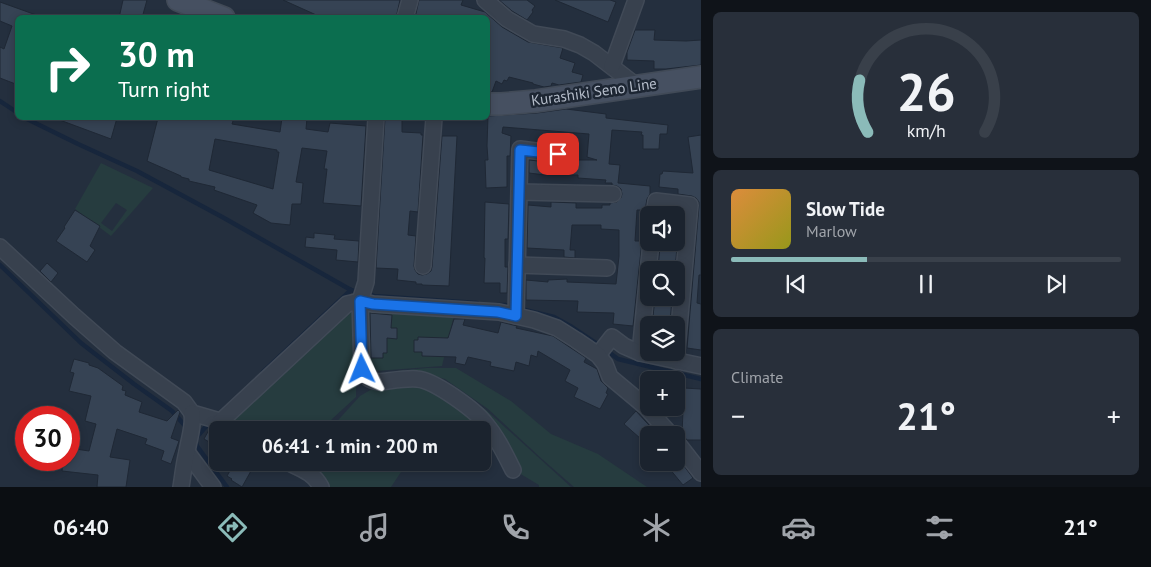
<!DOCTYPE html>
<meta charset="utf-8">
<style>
:root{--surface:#1b232e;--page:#282f3a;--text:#f1f3f6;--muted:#a0a4aa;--line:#39404a;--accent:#8bbbb9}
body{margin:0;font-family:"PT Sans",sans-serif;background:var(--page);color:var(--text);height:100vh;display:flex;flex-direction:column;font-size:19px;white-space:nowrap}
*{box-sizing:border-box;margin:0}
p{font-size:16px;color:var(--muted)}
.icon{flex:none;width:28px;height:28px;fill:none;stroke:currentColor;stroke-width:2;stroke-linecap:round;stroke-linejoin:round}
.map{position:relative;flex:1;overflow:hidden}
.details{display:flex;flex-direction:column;gap:12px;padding:12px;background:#0f1319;width:450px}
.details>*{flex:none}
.banner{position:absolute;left:15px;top:15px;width:475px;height:105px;border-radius:8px;box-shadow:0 2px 8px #0003,0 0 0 1px var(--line);background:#0b6e4f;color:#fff;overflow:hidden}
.fabs{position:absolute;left:640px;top:206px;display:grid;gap:10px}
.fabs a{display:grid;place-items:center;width:45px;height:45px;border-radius:8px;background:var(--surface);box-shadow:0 2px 8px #0003,0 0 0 1px var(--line);font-size:25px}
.speed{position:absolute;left:15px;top:406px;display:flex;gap:10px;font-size:25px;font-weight:700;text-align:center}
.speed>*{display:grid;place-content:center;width:65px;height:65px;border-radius:50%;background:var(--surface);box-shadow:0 2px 8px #0003,0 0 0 1px var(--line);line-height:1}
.speed .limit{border:8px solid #d22;background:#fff;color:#111}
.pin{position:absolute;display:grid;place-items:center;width:42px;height:42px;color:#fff;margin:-21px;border-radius:10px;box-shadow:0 2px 8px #0006}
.me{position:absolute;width:55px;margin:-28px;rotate:358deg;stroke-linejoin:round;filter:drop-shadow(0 0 4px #0008)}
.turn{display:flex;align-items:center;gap:18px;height:105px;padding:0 20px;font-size:22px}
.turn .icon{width:65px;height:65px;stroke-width:2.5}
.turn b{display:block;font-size:35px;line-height:42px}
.big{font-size:38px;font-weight:700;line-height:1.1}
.details .tile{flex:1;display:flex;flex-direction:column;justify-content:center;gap:8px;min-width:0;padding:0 18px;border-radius:8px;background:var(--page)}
.details .dial{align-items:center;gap:0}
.dial svg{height:130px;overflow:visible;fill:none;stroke:var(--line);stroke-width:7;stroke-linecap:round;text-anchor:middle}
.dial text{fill:var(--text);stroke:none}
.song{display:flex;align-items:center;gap:15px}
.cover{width:60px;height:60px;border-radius:8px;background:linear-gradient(135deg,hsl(30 70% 55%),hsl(60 70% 35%))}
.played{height:5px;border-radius:2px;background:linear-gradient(90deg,var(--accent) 35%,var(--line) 35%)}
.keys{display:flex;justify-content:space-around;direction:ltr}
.heat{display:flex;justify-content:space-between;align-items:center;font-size:28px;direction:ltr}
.trip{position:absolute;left:209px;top:421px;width:282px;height:50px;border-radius:8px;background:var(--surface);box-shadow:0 2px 8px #0003,0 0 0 1px var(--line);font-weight:700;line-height:50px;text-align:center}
.tab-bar{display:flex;height:80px;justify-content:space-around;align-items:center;background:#0b0e12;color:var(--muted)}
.tab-bar .icon{width:35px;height:35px}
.tab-bar .selected{color:var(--accent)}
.tab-bar b{font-size:22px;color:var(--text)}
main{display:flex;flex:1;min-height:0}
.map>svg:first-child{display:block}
</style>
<main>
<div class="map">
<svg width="701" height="487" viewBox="0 0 701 487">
<rect width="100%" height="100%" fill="#242f3e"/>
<g fill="#263c3f" fill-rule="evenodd">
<path d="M101 163 153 188 111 236 75 209ZM116 203 127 210 112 231 101 223Z"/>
<path d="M370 310 454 315 442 366 376 371 368 365 367 312Z"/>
<path d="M347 311H356V397L332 419 325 430H243L228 422Z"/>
<path d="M427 368H456L511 401 551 434 598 454 647 487H650H574L542 459 488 409 445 379 427 374 397 371Z"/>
<path d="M440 381 485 409 571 487H539V485L519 473 508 443 472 403Z"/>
<path d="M410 383C440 394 460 405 481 430H454L451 428 450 430H330L331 428 360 396 379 385Z"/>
<path d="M321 463H407L391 487H326L321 479Z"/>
</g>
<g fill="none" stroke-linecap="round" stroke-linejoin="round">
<g stroke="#17263c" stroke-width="4.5">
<path d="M0 101 18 113"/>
<path d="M25 118 78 144 137 171 224 218 351 290 374 296 477 303"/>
<path d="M0 265 81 343 134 384 172 411 187 428"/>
<path d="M497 305H505L554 317 572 327 599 345 618 359 701 379"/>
<path d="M263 372 351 290"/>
<path d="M194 438 197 446 227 487"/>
<path d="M195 439 210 422"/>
</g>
</g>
<g fill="#364354" stroke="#1f2835" fill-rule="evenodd">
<path d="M123 0H147L142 18H119Z"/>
<path d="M283 0H400L396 18H323Z"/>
<path d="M419 0H463L461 5 485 12 502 27 528 42 563 48 560 58 575 63 572 72 583 75 581 82 559 85 552 83 551 86 544 87 533 84V83L509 77 507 81 504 80 502 84 496 81 492 92H488V18H415Z"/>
<path d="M499 0H527L535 6 532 10 533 12 527 20 512 11Z"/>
<path d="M555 0H610L616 2 608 22Z"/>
<path d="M0 2 39 16 38 18H18V85L0 78V47L4 49 12 26 0 21Z"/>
<path d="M635 30H655L654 40 686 41 701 40V65L666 69H654V61L627 60V52Z"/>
<path d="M566 109 606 114V118L668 125 667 134H660L659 149H643V135H641L642 132 612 130 609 164 620 165 618 183 650 186V194L647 199 645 210H637L635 241H642L633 326 613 324 614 313 577 312 578 301 526 300V280L548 282V280L567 279V282L616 284 619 256V230L601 229V225H572L570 250H575V258L564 257V250L527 248 528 205 551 207V202L576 203V208H602V205H610V203L617 202 621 198 622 194 621 189 617 186 612 185V183H605L606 180 578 178V175H545L529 173V160L557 163H561L565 160H597L587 157 589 134 503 127 502 133 511 136 510 156H507V187L486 188 485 160H488L487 146 488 116 537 113Z"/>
<path d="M57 118H117L111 139 57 119Z"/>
<path d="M158 118H234L232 124 280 132 282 118H307L306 129 328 132 330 123 366 126 361 206 323 203 327 169H324L327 151 302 148 296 182 303 183 301 204H292L290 225 271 223 253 213 257 205 214 190 215 187 189 181V179L181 177V176L147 161ZM215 139 277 150V152H279L273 189 209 170Z"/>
<path d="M385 118H402V132L421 133V135H423L418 212 410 211 408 235 416 236 414 266 415 270 418 274 422 275 427 274 431 271 432 267 442 136H457L449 286 422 285V284H416V282L397 280 398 269 376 268Z"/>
<path d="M701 135V275H699L697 303 701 304V350L687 348 699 206V202L696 198 692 196 678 194V189L659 187 660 174H662L663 171 693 173 688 137Z"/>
<path d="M485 202 509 204 508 239H505V267H508L507 293H500V283H484L485 258H484Z"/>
<path d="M75 210 100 226 90 246 95 250 87 262 56 241 65 228 64 227Z"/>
<path d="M676 213H680L675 270H658L660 244 676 245Z"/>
<path d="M314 233 335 235 334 239 359 241 358 262 336 260 337 250 305 247 306 237 314 238Z"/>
<path d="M47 263 58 273 51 282 40 271Z"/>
<path d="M655 298H672L670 325H652Z"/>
<path d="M370 313 392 315 391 328H397V339L387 338V353H383V358H371Z"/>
<path d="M454 319H465L463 325 498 333 501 322 517 326 516 328 553 336 586 358 584 362 597 369 601 381 608 388 606 393 608 394 600 409 574 397 578 388 565 381 570 370 538 351 537 357 531 355 529 366 516 362 514 371 490 366 491 362 468 357 465 365 455 363 456 357 422 356V352H414V340H418V337L448 338Z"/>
<path d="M74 359 89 363V365L98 368 123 386 122 390 126 391 125 395 142 402 139 412 167 421 178 410 180 412 171 438 179 441 171 464 161 460 164 451 145 444 147 439 117 429 110 457 130 460 126 487H97L98 475 62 471 63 460H69V448L89 451 96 424 85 421 91 396 69 391 74 373 70 372Z"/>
<path d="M684 388 701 389V440H687L682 434Z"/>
<path d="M636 411 658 435H649V446L624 424Z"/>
<path d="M210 428 218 432V447L204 439Z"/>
<path d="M235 462H256L242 487 231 480 232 479 227 476Z"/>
<path d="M664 462H681L693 478 683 485Z"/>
</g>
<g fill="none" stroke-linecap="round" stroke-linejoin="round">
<defs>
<g id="street">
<path d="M485 0 507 19 533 34 564 39 580 45 594 53 638 87"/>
<path d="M405 18 410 0"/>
<path d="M612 66 636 0"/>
<path d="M376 118 366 282 360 301 362 369C365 378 370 381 379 382 390 381 406 378 417 379 434 380 475 410 485 423 497 437 505 454 513 470"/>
<path d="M519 192 613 194"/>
<path d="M654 215 656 201 690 205 676 361"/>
<path d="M0 247 74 316 115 352 184 402 192 413 216 420 232 430"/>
<path d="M517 265 607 268"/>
<path d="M423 266 434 118"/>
<path d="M516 316 520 149 558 154"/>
<path d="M640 353 651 242"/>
<path d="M598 355 612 337 624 346 640 353 701 366"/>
<path d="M220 422 347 304 360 301 373 304 499 312 534 320 557 328 576 340 598 355 605 364 610 377 646 407 671 435"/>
<path d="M676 441 701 473"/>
<path d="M187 452 213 487"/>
<path d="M287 462C301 469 313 472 321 487"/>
<path d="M181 487C183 475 184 463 187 452 189 438 194 427 192 413"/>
</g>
<g id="secondary">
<path d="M178 0 224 18"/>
<path d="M488 104H501L536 101 701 77"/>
</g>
</defs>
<use href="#street" stroke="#414a57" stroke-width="18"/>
<use href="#secondary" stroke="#414a57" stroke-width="24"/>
<use href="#street" stroke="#38414e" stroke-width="15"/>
<use href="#secondary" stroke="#465061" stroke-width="21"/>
</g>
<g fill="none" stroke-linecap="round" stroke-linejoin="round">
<defs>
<path id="route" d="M362 369 360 301 373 304 498 312 516 316 520 150 558 154"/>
</defs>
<use href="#route" stroke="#114b97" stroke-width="12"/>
<use href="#route" stroke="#1a73e8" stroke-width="9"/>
</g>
<g text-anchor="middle" stroke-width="5" stroke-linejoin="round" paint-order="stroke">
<g font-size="15" fill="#b4bcc9" stroke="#1d2633">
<text transform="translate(594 92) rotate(-8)" y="5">Kurashiki Seno Line</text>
</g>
</g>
</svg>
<div class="fabs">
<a><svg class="icon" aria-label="sound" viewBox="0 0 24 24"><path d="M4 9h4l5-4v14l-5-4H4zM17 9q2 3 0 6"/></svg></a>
<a><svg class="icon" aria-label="search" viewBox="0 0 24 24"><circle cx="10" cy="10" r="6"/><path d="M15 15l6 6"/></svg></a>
<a><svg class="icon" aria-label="layers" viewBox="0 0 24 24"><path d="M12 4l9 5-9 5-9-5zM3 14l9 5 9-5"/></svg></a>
<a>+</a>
<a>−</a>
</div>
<div class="speed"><div class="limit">30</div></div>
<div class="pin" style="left:558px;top:154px;background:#d93025"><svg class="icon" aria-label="arrive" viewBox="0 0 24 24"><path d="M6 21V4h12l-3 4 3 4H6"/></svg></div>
<svg class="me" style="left:362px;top:369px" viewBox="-20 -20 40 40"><path d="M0-17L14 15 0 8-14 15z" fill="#1a73e8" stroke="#fff" stroke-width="4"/></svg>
<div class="trip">06:41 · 1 min · 200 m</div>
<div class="banner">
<div class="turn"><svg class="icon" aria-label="right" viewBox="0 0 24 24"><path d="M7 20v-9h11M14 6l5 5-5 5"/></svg><div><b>30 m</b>Turn right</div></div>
</div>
</div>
<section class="details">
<div class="tile dial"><svg viewBox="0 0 100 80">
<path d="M14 69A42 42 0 1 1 86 69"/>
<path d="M14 69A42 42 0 0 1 9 37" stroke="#8bbbb9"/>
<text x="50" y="56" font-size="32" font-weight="700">26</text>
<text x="50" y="72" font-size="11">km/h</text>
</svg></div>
<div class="tile">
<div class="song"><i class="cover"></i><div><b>Slow Tide</b><p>Marlow</p></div></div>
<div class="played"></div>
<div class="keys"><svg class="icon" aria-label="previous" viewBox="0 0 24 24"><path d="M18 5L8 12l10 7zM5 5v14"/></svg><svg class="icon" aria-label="pause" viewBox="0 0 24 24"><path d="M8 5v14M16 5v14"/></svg><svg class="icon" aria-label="next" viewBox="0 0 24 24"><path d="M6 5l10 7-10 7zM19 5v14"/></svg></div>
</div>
<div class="tile"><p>Climate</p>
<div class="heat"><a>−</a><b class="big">21°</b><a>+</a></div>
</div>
</section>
</main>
<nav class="tab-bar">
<b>06:40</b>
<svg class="icon selected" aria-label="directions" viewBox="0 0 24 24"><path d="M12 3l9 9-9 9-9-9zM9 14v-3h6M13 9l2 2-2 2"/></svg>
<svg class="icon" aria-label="music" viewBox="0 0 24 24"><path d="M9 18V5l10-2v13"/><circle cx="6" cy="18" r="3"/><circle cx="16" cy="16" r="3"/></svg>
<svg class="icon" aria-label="phone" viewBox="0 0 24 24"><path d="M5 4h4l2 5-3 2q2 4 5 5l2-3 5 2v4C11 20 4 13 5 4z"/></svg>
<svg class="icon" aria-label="climate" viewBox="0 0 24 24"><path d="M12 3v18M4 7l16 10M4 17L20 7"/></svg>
<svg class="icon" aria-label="car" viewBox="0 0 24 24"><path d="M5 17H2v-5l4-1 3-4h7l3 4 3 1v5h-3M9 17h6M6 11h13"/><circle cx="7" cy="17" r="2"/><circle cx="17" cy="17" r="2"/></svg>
<svg class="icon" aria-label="filters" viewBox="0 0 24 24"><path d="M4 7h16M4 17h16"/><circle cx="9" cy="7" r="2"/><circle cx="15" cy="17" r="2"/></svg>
<b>21°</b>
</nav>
